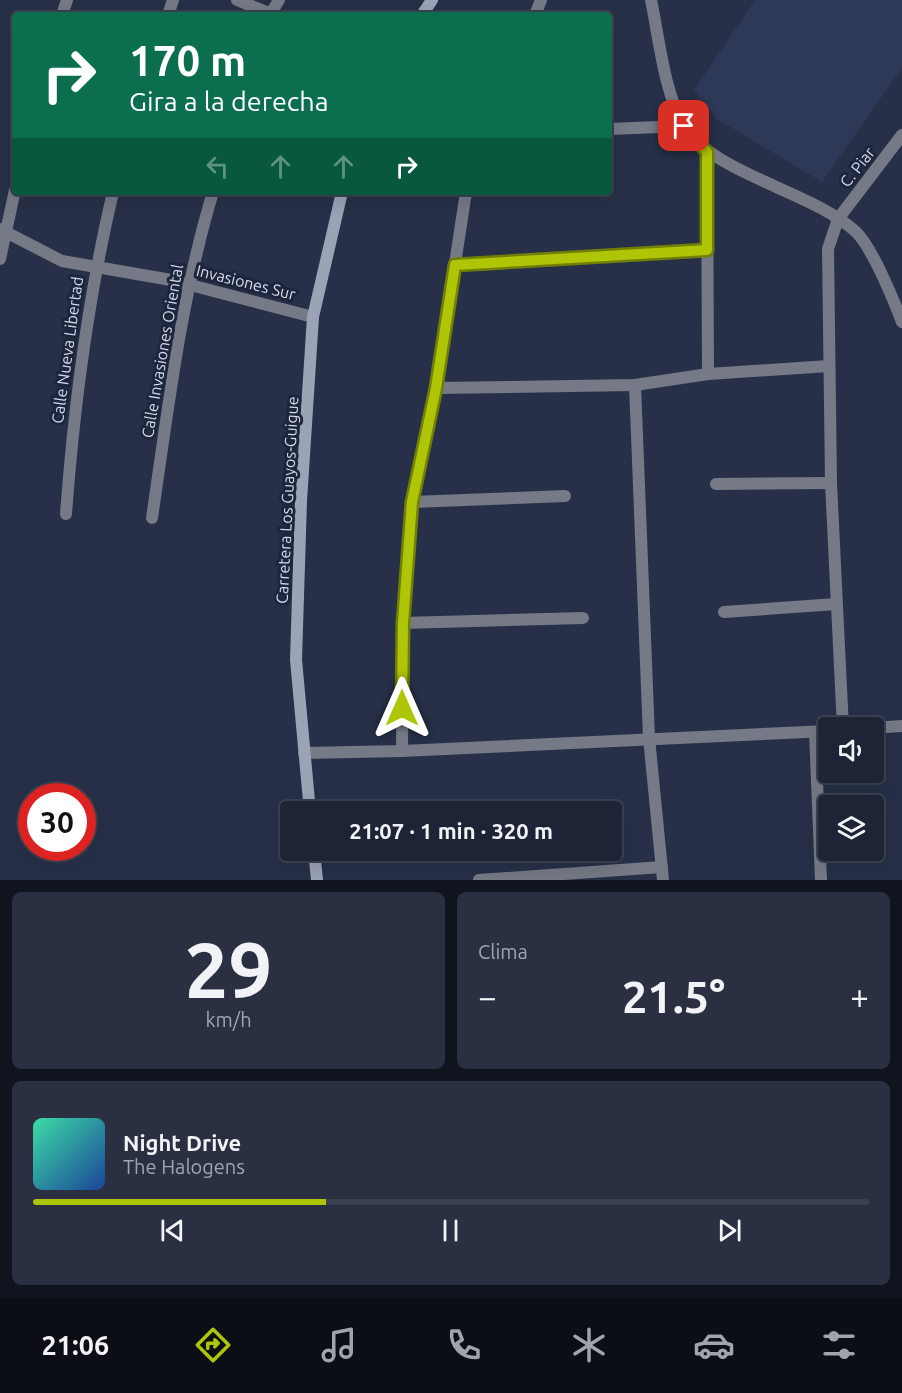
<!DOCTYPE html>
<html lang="es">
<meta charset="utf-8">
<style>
:root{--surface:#1d2436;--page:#2a3042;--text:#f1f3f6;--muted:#a0a4ad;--line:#3b4151;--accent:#aec508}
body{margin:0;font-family:Ubuntu,sans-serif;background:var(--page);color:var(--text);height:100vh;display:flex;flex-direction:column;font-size:22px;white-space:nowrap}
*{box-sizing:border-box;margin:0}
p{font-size:20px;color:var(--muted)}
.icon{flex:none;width:33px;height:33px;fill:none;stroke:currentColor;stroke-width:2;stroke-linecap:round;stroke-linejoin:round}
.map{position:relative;height:880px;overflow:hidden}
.side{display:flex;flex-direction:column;gap:12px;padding:12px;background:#10141e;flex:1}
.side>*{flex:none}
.hud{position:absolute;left:12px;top:12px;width:600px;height:183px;border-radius:6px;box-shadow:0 6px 24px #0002,0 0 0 2px var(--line);background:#0b6e4f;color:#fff;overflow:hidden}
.buttons{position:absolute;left:818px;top:717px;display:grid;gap:12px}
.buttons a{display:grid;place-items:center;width:66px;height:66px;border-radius:6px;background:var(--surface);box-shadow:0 6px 24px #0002,0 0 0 2px var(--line);font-size:30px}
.speed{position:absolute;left:18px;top:783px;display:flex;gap:12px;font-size:30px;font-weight:700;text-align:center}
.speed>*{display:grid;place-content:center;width:78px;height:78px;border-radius:50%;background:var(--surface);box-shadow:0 6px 24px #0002,0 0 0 2px var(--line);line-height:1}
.speed .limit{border:9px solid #d22;background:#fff;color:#111}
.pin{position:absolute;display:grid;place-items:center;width:51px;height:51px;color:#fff;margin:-26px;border-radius:12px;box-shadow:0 3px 9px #0006}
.me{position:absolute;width:66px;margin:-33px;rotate:0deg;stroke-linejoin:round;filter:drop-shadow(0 0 4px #0008)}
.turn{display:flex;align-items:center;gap:21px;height:126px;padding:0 18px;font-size:27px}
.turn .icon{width:78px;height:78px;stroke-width:2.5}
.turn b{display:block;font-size:42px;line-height:51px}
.lanes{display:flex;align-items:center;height:57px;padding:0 18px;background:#0003;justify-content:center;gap:30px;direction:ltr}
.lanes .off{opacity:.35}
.big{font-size:45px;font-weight:700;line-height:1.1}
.side .widget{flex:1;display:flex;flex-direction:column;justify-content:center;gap:9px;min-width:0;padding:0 21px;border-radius:9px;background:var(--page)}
.side .dial{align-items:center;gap:0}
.dial b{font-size:78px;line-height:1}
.song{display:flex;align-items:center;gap:18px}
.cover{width:72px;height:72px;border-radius:9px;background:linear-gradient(135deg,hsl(160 70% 55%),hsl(220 70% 35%))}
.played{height:6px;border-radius:3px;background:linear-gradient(90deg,var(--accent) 35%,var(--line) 35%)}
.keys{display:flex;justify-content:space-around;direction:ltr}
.heat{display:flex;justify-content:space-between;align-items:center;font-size:33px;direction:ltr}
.side .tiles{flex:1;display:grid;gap:12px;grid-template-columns:1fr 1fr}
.widget:last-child{grid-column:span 2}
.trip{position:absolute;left:280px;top:801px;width:342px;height:60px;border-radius:6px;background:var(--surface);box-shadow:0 6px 24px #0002,0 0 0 2px var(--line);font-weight:700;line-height:60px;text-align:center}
.tab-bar{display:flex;height:96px;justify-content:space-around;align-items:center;background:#0c0e16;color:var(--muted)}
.tab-bar .icon{width:42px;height:42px}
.tab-bar .active{color:var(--accent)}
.tab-bar b{font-size:27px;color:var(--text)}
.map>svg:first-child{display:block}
</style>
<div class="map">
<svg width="902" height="880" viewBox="0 0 902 880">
<rect width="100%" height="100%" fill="#273048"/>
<path fill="#2e3957" d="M755 0H902V68L822 182 717 119 694 90Z"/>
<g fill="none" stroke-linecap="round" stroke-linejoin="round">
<g stroke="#757a86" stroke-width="12">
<path d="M237 0 274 15"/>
<path d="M651 0C659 38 664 91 683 124 711 174 813 191 856 232 872 247 894 301 902 322"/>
<path d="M62 15 67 0"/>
<path d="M168 15 173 0"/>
<path d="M270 15 279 0"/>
<path d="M535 15 541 0"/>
<path d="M609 129 684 126"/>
<path d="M707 152 708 374"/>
<path d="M0 229 62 261 171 280 313 317"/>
<path d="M0 259 15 190"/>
<path d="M455 265 707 250"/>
<path d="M635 385 649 738 663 880"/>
<path d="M436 388 635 385 708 374 829 366"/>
<path d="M716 484 831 483"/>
<path d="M412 502 565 496"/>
<path d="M66 514C74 405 88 298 113 192"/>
<path d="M152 518C168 409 181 298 213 192"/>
<path d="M724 612 836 604"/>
<path d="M403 623 583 618"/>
<path d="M843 728 831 483 828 249 838 219 902 135"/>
<path d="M873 728 902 726"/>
<path d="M815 732 821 880"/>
<path d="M402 751 403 623 412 502 436 388 466 192"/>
<path d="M304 753 402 751 828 731"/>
<path d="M479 880 662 867"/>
</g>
<g stroke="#9ba3b7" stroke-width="12">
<path d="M422 15 432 0"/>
<path d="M310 812 296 660 301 501 313 317 342 192"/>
<path d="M314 850 317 880"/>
</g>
</g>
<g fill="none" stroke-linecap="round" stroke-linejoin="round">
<defs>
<path id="route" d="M402 708 403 623 412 502 436 388 455 265 707 250V152L684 126"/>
</defs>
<use href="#route" stroke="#718005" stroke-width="15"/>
<use href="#route" stroke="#aec508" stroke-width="10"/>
</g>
<g text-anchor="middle" stroke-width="6" stroke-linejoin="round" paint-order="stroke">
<g font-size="16" fill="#d6dcec" stroke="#1d263d">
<text transform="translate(857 167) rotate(-52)" y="6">C. Piar</text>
<text transform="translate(246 282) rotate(14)" y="6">Invasiones Sur</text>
<text transform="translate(67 350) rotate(-82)" y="6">Calle Nueva Libertad</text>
<text transform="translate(162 351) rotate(-80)" y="6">Calle Invasiones Oriental</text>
<text transform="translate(287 500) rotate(-87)" y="6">Carretera Los Guayos-Guigue</text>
</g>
</g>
</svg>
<div class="buttons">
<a><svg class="icon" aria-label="sound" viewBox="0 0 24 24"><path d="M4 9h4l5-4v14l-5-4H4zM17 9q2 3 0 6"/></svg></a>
<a><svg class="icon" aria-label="layers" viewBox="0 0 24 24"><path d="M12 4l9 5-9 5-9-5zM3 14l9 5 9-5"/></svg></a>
</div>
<div class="speed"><div class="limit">30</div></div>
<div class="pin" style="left:684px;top:126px;background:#d93025"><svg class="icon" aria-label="arrive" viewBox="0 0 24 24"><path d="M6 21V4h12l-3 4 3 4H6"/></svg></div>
<svg class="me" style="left:402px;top:708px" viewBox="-20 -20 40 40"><path d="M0-17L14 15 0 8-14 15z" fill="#aec508" stroke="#fff" stroke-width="4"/></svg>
<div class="trip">21:07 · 1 min · 320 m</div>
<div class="hud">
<div class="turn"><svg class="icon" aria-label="right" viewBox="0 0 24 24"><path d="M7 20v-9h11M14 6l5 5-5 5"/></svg><div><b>170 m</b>Gira a la derecha</div></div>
<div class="lanes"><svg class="icon off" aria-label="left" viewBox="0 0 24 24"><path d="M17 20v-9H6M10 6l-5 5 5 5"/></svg><svg class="icon off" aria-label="ahead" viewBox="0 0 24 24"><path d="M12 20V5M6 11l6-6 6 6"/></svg><svg class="icon off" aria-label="ahead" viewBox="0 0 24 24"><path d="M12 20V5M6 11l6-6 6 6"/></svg><svg class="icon" aria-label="right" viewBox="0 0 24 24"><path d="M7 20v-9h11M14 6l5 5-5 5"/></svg></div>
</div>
</div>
<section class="side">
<div class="tiles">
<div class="widget dial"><b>29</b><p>km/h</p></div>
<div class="widget"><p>Clima</p>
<div class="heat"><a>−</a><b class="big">21.5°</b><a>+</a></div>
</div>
<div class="widget">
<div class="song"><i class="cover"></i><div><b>Night Drive</b><p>The Halogens</p></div></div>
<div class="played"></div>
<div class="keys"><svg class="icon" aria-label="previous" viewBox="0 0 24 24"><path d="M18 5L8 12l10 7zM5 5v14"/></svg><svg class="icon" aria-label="pause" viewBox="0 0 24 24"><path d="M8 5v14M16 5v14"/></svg><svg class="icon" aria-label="next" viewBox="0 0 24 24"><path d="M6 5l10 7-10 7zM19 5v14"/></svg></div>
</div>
</div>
</section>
<nav class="tab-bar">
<b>21:06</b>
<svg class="icon active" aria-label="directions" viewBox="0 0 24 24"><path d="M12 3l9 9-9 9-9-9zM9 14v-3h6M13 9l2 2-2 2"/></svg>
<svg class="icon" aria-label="music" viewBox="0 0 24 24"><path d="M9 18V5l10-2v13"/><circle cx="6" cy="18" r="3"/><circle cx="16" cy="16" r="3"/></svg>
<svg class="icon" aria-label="phone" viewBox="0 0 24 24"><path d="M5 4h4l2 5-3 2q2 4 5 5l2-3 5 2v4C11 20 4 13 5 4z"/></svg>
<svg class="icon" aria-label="climate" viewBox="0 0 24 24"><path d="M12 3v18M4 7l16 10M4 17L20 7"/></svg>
<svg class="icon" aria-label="car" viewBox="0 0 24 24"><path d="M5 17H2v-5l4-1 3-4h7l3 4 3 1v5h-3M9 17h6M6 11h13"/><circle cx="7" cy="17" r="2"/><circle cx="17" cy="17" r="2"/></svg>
<svg class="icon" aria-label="filters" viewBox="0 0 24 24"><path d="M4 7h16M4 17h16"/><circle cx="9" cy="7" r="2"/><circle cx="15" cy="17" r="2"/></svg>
</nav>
